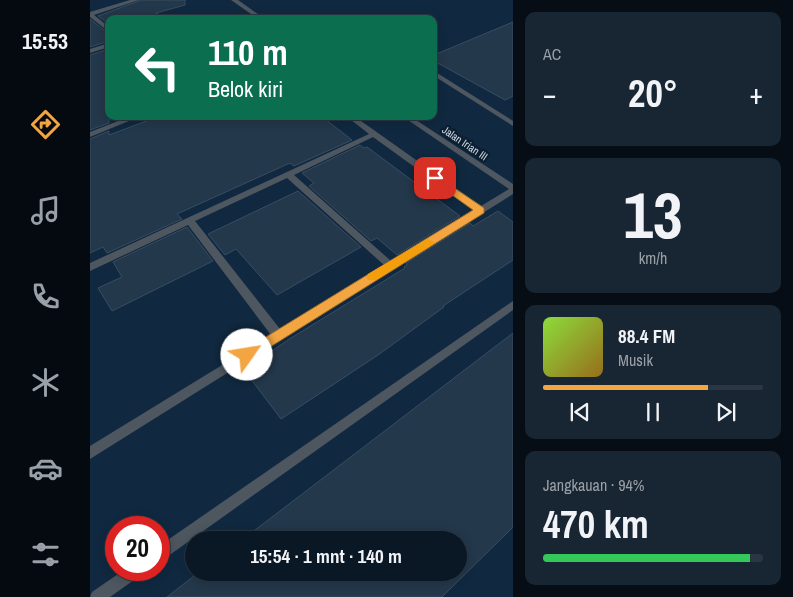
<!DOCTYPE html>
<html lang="id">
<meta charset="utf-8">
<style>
:root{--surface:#0a1826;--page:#182532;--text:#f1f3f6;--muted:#99a0a7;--line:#2a3743;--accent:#f2a541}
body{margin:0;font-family:"Archivo Narrow",sans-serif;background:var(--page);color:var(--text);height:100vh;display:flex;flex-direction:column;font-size:19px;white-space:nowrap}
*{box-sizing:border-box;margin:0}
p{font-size:16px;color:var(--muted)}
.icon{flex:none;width:28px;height:28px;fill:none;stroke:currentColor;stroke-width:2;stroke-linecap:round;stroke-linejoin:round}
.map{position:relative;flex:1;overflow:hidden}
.drawer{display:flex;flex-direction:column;gap:12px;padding:12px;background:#060d15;width:280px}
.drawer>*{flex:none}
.hud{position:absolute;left:15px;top:15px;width:332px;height:105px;border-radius:10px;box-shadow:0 2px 12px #0003,0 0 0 1px var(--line);background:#0b6e4f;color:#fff;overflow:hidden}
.speed{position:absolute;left:15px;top:516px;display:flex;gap:10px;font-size:25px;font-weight:700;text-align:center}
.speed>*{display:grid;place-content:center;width:65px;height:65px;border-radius:50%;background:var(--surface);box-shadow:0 2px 12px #0003,0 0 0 1px var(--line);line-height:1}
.speed .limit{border:8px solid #d22;background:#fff;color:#111}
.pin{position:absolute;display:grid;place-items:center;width:42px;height:42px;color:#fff;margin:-21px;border-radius:10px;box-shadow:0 2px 8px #0006}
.me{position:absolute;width:55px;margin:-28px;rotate:58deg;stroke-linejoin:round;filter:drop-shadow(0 0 4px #0008)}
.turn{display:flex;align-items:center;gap:18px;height:105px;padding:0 20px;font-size:22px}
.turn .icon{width:65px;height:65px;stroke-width:2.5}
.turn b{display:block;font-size:35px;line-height:42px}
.big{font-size:38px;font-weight:700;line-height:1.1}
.drawer .widget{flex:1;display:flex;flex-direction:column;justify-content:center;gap:8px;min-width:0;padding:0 18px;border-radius:10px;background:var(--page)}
.drawer .dial{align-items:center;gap:0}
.dial b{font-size:65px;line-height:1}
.song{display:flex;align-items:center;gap:15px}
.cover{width:60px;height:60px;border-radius:8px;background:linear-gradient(135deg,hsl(90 70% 55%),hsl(40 70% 35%))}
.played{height:5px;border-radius:2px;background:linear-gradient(90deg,var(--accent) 75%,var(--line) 75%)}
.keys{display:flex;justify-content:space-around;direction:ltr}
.heat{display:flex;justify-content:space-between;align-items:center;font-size:28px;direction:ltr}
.charge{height:8px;border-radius:4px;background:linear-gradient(90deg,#34c759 94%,var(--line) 0)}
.trip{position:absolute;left:95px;top:531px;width:282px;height:50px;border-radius:25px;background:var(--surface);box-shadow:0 2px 12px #0003,0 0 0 1px var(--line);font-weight:700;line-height:50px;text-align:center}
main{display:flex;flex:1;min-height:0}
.menu{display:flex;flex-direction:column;width:90px;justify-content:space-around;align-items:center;background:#040a0f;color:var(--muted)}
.menu .icon{width:35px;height:35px}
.menu .selected{color:var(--accent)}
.menu b{font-size:22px;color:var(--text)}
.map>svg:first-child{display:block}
</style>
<main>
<nav class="menu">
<b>15:53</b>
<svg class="icon selected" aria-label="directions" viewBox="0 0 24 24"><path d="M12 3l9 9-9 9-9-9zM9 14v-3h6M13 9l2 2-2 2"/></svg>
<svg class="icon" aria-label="music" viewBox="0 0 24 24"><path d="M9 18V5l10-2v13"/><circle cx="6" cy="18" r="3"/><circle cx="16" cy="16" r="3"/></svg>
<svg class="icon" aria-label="phone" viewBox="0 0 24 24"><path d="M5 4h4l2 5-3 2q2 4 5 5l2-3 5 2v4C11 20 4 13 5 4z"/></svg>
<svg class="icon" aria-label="climate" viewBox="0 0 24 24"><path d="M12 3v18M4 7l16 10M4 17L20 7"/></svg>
<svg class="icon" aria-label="car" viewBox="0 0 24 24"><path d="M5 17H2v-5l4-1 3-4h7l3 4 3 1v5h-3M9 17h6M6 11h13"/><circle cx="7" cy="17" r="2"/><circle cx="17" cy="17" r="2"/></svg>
<svg class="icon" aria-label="filters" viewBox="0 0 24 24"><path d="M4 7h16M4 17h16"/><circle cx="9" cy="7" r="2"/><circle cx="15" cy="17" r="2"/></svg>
</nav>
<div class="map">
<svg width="423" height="597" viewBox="0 0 423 597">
<rect width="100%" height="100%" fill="#0d2032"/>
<path fill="#102940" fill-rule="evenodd" d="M0 0H423V597H0ZM19 19H344V116H19ZM26 528H69V570H26ZM104 540H369V572H104Z"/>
<g fill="#24384b" stroke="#394d62">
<path d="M51 0H95V5L66 13 72 17 71 19H19V24L8 16Z"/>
<path d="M0 19 19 34V41L0 47Z"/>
<path d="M423 22V96L415 100 344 61V55Z"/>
<path d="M19 49V123L0 130V55Z"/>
<path d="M70 116H231L262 140 204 166 200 163 87 214 92 219 17 253 13 247 0 253V139L19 131V135Z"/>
<path d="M270 145 274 148 277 147 370 216 307 255 287 238 281 241 219 186 224 183 212 173Z"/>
<path d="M208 191 271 247 187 295 146 249 135 255 118 234Z"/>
<path d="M408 211 423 222V260L353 306 354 307 288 355 191 419 154 370 201 338 315 268 314 267 317 265 316 263 380 223 383 226Z"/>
<path d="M97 227 123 261 22 311 8 288 32 277 23 262Z"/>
<path d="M423 333V527L352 597H77L109 572H369V540H152Z"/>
</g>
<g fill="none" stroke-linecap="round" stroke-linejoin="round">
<g fill="#4e5760" fill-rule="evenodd">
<path d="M40 0H49L4 15 19 27V32L0 17V12Z"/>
<path d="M141 0H148L175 19H168Z"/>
<path d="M78 16 80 19H73Z"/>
<path d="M19 43V47L0 53V49Z"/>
<path d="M344 71 423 121V126L344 76Z"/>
<path d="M41 116H51L0 137V132Z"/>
<path d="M256 116H264L391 206 419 189 312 116H320L423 184V194L0 459V446L181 335 98 225 0 271V263L279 134ZM283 137 384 210 301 261 204 175ZM197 178 294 265 190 329 105 221Z"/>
<path d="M423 301V310L74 559 69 561V546Z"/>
<path d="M34 570H53L51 575 20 597H0L2 592Z"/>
</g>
</g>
<path fill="#f2a541" stroke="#9d6b2a" d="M345 175 394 208V213L161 359 157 360 153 359 151 355 153 351 383 210 341 180 340 178Z"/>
<path fill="#f59e0b" d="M338 239 344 242 342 245 286 280H278L277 277 278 274Z"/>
<g text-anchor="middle" stroke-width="5" stroke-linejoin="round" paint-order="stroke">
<g font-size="11" fill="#cbd6e3" stroke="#0d2032">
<text transform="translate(375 143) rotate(34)" y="4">Jalan Irian III</text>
</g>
</g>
</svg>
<div class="speed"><div class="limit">20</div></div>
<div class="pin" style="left:345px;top:178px;background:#d93025"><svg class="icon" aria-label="arrive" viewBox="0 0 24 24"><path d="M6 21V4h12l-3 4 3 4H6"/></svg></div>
<svg class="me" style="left:157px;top:355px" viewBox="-20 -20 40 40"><circle r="19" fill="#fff"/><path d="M0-13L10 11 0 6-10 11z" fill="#f2a541"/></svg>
<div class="trip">15:54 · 1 mnt · 140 m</div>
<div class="hud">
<div class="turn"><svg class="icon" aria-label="left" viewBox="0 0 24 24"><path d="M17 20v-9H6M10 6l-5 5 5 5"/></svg><div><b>110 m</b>Belok kiri</div></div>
</div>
</div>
<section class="drawer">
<div class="widget"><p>AC</p>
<div class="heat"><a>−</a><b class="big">20°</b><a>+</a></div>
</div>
<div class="widget dial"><b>13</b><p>km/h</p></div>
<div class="widget">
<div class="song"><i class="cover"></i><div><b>88.4 FM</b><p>Musik</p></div></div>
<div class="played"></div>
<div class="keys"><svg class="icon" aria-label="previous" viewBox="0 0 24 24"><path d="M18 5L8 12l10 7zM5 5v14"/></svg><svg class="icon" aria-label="pause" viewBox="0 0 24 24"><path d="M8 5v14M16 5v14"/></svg><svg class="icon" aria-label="next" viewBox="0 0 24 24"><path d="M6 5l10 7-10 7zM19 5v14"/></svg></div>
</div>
<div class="widget"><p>Jangkauan · 94%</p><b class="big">470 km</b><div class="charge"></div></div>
</section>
</main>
